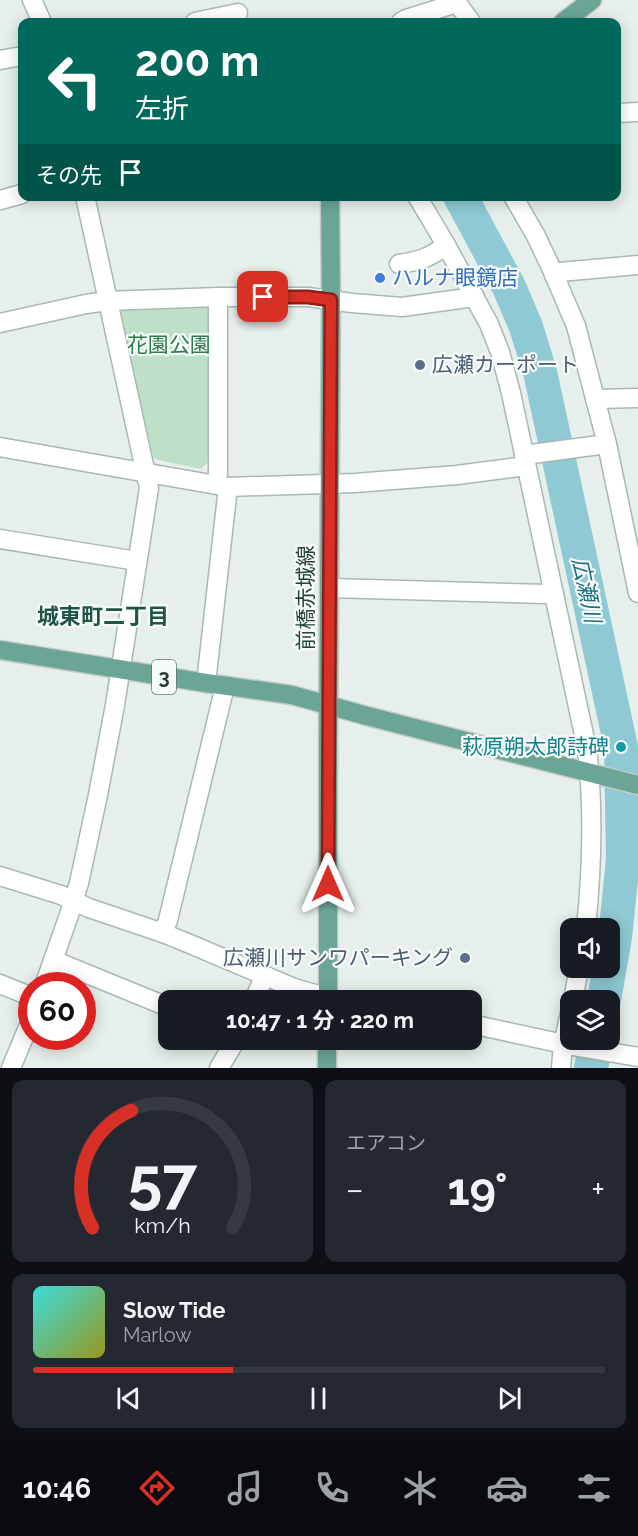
<!DOCTYPE html>
<html lang="ja">
<meta charset="utf-8">
<style>
:root{--surface:#171b24;--page:#242831;--text:#f1f3f6;--muted:#9ea1a6;--line:#363941;--accent:#d93025}
body{margin:0;font-family:Raleway,"Noto Sans JP",sans-serif;background:var(--page);color:var(--text);height:100vh;display:flex;flex-direction:column;font-size:22px;white-space:nowrap}
*{box-sizing:border-box;margin:0}
p{font-size:20px;color:var(--muted)}
.icon{flex:none;width:33px;height:33px;fill:none;stroke:currentColor;stroke-width:2;stroke-linecap:round;stroke-linejoin:round}
.map{position:relative;height:1068px;overflow:hidden}
.drawer{display:flex;flex-direction:column;gap:12px;padding:12px;background:#0d0f14;flex:1}
.drawer>*{flex:none}
.banner{position:absolute;left:18px;top:18px;width:603px;height:183px;border-radius:12px;box-shadow:0 3px 15px #0003;background:#00695c;color:#fff;overflow:hidden}
.controls{position:absolute;left:560px;top:918px;display:grid;gap:12px}
.controls a{display:grid;place-items:center;width:60px;height:60px;border-radius:12px;background:var(--surface);box-shadow:0 3px 15px #0003;font-size:30px}
.speed{position:absolute;left:18px;top:972px;display:flex;gap:12px;font-size:30px;font-weight:700;text-align:center}
.speed>*{display:grid;place-content:center;width:78px;height:78px;border-radius:50%;background:var(--surface);box-shadow:0 3px 15px #0003;line-height:1}
.speed .limit{border:9px solid #d22;background:#fff;color:#111}
.pin{position:absolute;display:grid;place-items:center;width:51px;height:51px;color:#fff;margin:-26px;border-radius:12px;box-shadow:0 3px 9px #0006}
.me{position:absolute;width:66px;margin:-33px;rotate:0deg;stroke-linejoin:round;filter:drop-shadow(0 0 4px #0008)}
.turn{display:flex;align-items:center;gap:21px;height:126px;padding:0 18px;font-size:27px}
.turn .icon{width:78px;height:78px;stroke-width:2.5}
.turn b{display:block;font-size:42px;line-height:51px}
.then{display:flex;align-items:center;height:57px;padding:0 18px;background:#0003;gap:12px;font-size:22px}
.big{font-size:45px;font-weight:700;line-height:1.1}
.drawer .tile{flex:1;display:flex;flex-direction:column;justify-content:center;gap:9px;min-width:0;padding:0 21px;border-radius:12px;background:var(--page)}
.drawer .dial{align-items:center;gap:0}
.dial svg{height:156px;overflow:visible;fill:none;stroke:var(--line);stroke-width:7;stroke-linecap:round;text-anchor:middle}
.dial text{fill:var(--text);stroke:none}
.song{display:flex;align-items:center;gap:18px}
.cover{width:72px;height:72px;border-radius:9px;background:linear-gradient(135deg,hsl(180 70% 55%),hsl(60 70% 35%))}
.played{height:6px;border-radius:3px;background:linear-gradient(90deg,var(--accent) 35%,var(--line) 35%)}
.keys{display:flex;justify-content:space-around;direction:ltr}
.heat{display:flex;justify-content:space-between;align-items:center;font-size:33px;direction:ltr}
.drawer .tiles{flex:1;display:grid;gap:12px;grid-template-columns:1fr 1fr}
.tile:last-child{grid-column:span 2}
.trip{position:absolute;left:158px;top:990px;width:324px;height:60px;border-radius:12px;background:var(--surface);box-shadow:0 3px 15px #0003;font-weight:700;line-height:60px;text-align:center}
.tabs{display:flex;height:96px;justify-content:space-around;align-items:center;background:#090b0e;color:var(--muted)}
.tabs .icon{width:42px;height:42px}
.tabs .current{color:var(--accent)}
.tabs b{font-size:27px;color:var(--text)}
.map>svg:first-child{display:block}
</style>
<div class="map">
<svg width="638" height="1068" viewBox="0 0 638 1068">
<rect width="100%" height="100%" fill="#e6efeb"/>
<path fill="#bfe0c8" d="M205 302 211 308 209 461 201 469 158 460 153 457 119 313 125 306Z"/>
<g fill="none" stroke-linecap="round" stroke-linejoin="round">
<g stroke="#8ec9d4" stroke-width="34">
<path d="M460 196 509 287 526 327 540 372 621 747 623 860 615 937 604 1000"/>
<path d="M591 1068 597 1040"/>
</g>
<defs>
<g id="minor">
<path d="M32 0 42 22"/>
<path d="M455 0 471 22"/>
<path d="M195 22 238 13"/>
<path d="M401 22 406 19 457 3"/>
<path d="M0 60 22 56"/>
<path d="M616 113 638 112"/>
<path d="M417 196 446 245 489 324 500 352 511 393 587 749C594 809 592 869 586 928"/>
<path d="M513 196 536 236 553 272 576 326 607 444 638 593"/>
<path d="M0 200 22 194"/>
<path d="M399 264C419 261 430 258 446 245"/>
<path d="M554 275 560 272 638 265"/>
<path d="M0 323 86 304 107 301 218 297H308L352 303 402 307 467 298 474 295"/>
<path d="M595 399 638 398"/>
<path d="M0 447 228 487 355 483 457 475 526 466"/>
<path d="M524 455 607 444"/>
<path d="M216 484 218 474V297"/>
<path d="M0 539 137 561"/>
<path d="M330 588 546 594 554 593"/>
<path d="M206 683 228 487"/>
<path d="M0 876 61 895 89 908 163 933 190 944 294 988 336 1000"/>
<path d="M163 933 168 920 225 686"/>
<path d="M53 960 168 1007"/>
<path d="M0 984 32 997"/>
<path d="M44 986 69 915 79 883 98 795 115 705 149 488 85 196"/>
<path d="M254 1000 265 975"/>
<path d="M573 1000 579 968"/>
<path d="M471 1024 573 1046 638 1057"/>
<path d="M11 1068 32 1018"/>
<path d="M219 1068 236 1040"/>
<path d="M561 1068 563 1044 570 1013"/>
</g>
<g id="major">
<path d="M563 22 592 0"/>
<path d="M0 650 206 683 292 695 367 716 638 785"/>
<path d="M328 1000V746L331 300 330 196"/>
<path d="M327 1068V1040"/>
</g>
</defs>
<use href="#minor" stroke="#a8b8b2" stroke-width="21"/>
<use href="#major" stroke="#c2cac8" stroke-width="21"/>
<use href="#minor" stroke="#fff" stroke-width="18"/>
<use href="#major" stroke="#6aa596" stroke-width="18"/>
</g>
<g fill="none" stroke-linecap="round" stroke-linejoin="round">
<defs>
<path id="route" d="M263 297H308L331 300 328 884"/>
</defs>
<use href="#route" stroke="#8d1f18" stroke-width="15"/>
<use href="#route" stroke="#d93025" stroke-width="10"/>
</g>
<circle fill="#3f7fe0" stroke="#f7fbf9" stroke-width="2" cx="380" cy="278" r="6"/>
<g fill="#5c6f8a" stroke="#f7fbf9" stroke-width="2">
<circle cx="420" cy="365" r="6"/>
<circle cx="465" cy="958" r="6"/>
</g>
<circle fill="#0f9aa8" stroke="#f7fbf9" stroke-width="2" cx="621" cy="747" r="6"/>
<g text-anchor="middle" stroke-width="4.5" stroke-linejoin="round" paint-order="stroke">
<rect fill="#f7fbf9" stroke="#637a73" stroke-width="1.5" x="152" y="660" width="24" height="34" rx="4.5"/>
<g font-size="20" font-weight="bold" fill="#24423a">
<text x="164" y="684">3</text>
</g>
<g font-size="21" fill="#366cbe" stroke="#f7fbf9" text-anchor="start">
<text x="392" y="285">ハルナ眼鏡店</text>
</g>
<g font-size="21" fill="#2d7a4b" stroke="#f7fbf9">
<text x="169" y="352">花園公園</text>
</g>
<g font-size="21" fill="#4e5e75" stroke="#f7fbf9" text-anchor="start">
<text x="432" y="372">広瀬カーポート</text>
<text x="453" y="965" text-anchor="end">広瀬川サンワパーキング</text>
</g>
<g font-size="21" fill="#24423a" stroke="#f7fbf9">
<text transform="translate(306 598) rotate(-90)" y="7">前橋赤城線</text>
</g>
<g font-size="21" fill="#0d838f" stroke="#f7fbf9" text-anchor="end">
<text x="609" y="754">萩原朔太郎詩碑</text>
</g>
<g font-size="22" font-style="italic" fill="#1c6f80" stroke="#f7fbf9">
<text transform="translate(587 590) rotate(78)" y="8">広瀬川</text>
</g>
<g font-size="22" font-weight="bold" fill="#1f5548" stroke="#f7fbf9">
<text x="103" y="624">城東町二丁目</text>
</g>
</g>
</svg>
<div class="controls">
<a><svg class="icon" aria-label="sound" viewBox="0 0 24 24"><path d="M4 9h4l5-4v14l-5-4H4zM17 9q2 3 0 6"/></svg></a>
<a><svg class="icon" aria-label="layers" viewBox="0 0 24 24"><path d="M12 4l9 5-9 5-9-5zM3 14l9 5 9-5"/></svg></a>
</div>
<div class="speed"><div class="limit">60</div></div>
<div class="pin" style="left:263px;top:297px;background:#d93025"><svg class="icon" aria-label="arrive" viewBox="0 0 24 24"><path d="M6 21V4h12l-3 4 3 4H6"/></svg></div>
<svg class="me" style="left:328px;top:884px" viewBox="-20 -20 40 40"><path d="M0-17L14 15 0 8-14 15z" fill="#d93025" stroke="#fff" stroke-width="4"/></svg>
<div class="trip">10:47 · 1 分 · 220 m</div>
<div class="banner">
<div class="turn"><svg class="icon" aria-label="left" viewBox="0 0 24 24"><path d="M17 20v-9H6M10 6l-5 5 5 5"/></svg><div><b>200 m</b>左折</div></div>
<div class="then">その先<svg class="icon" aria-label="arrive" viewBox="0 0 24 24"><path d="M6 21V4h12l-3 4 3 4H6"/></svg></div>
</div>
</div>
<section class="drawer">
<div class="tiles">
<div class="tile dial"><svg viewBox="0 0 100 80">
<path d="M14 69A42 42 0 1 1 86 69"/>
<path d="M14 69A42 42 0 0 1 34 9" stroke="#d93025"/>
<text x="50" y="56" font-size="32" font-weight="700">57</text>
<text x="50" y="72" font-size="11">km/h</text>
</svg></div>
<div class="tile"><p>エアコン</p>
<div class="heat"><a>−</a><b class="big">19°</b><a>+</a></div>
</div>
<div class="tile">
<div class="song"><i class="cover"></i><div><b>Slow Tide</b><p>Marlow</p></div></div>
<div class="played"></div>
<div class="keys"><svg class="icon" aria-label="previous" viewBox="0 0 24 24"><path d="M18 5L8 12l10 7zM5 5v14"/></svg><svg class="icon" aria-label="pause" viewBox="0 0 24 24"><path d="M8 5v14M16 5v14"/></svg><svg class="icon" aria-label="next" viewBox="0 0 24 24"><path d="M6 5l10 7-10 7zM19 5v14"/></svg></div>
</div>
</div>
</section>
<nav class="tabs">
<b>10:46</b>
<svg class="icon current" aria-label="directions" viewBox="0 0 24 24"><path d="M12 3l9 9-9 9-9-9zM9 14v-3h6M13 9l2 2-2 2"/></svg>
<svg class="icon" aria-label="music" viewBox="0 0 24 24"><path d="M9 18V5l10-2v13"/><circle cx="6" cy="18" r="3"/><circle cx="16" cy="16" r="3"/></svg>
<svg class="icon" aria-label="phone" viewBox="0 0 24 24"><path d="M5 4h4l2 5-3 2q2 4 5 5l2-3 5 2v4C11 20 4 13 5 4z"/></svg>
<svg class="icon" aria-label="climate" viewBox="0 0 24 24"><path d="M12 3v18M4 7l16 10M4 17L20 7"/></svg>
<svg class="icon" aria-label="car" viewBox="0 0 24 24"><path d="M5 17H2v-5l4-1 3-4h7l3 4 3 1v5h-3M9 17h6M6 11h13"/><circle cx="7" cy="17" r="2"/><circle cx="17" cy="17" r="2"/></svg>
<svg class="icon" aria-label="filters" viewBox="0 0 24 24"><path d="M4 7h16M4 17h16"/><circle cx="9" cy="7" r="2"/><circle cx="15" cy="17" r="2"/></svg>
</nav>
